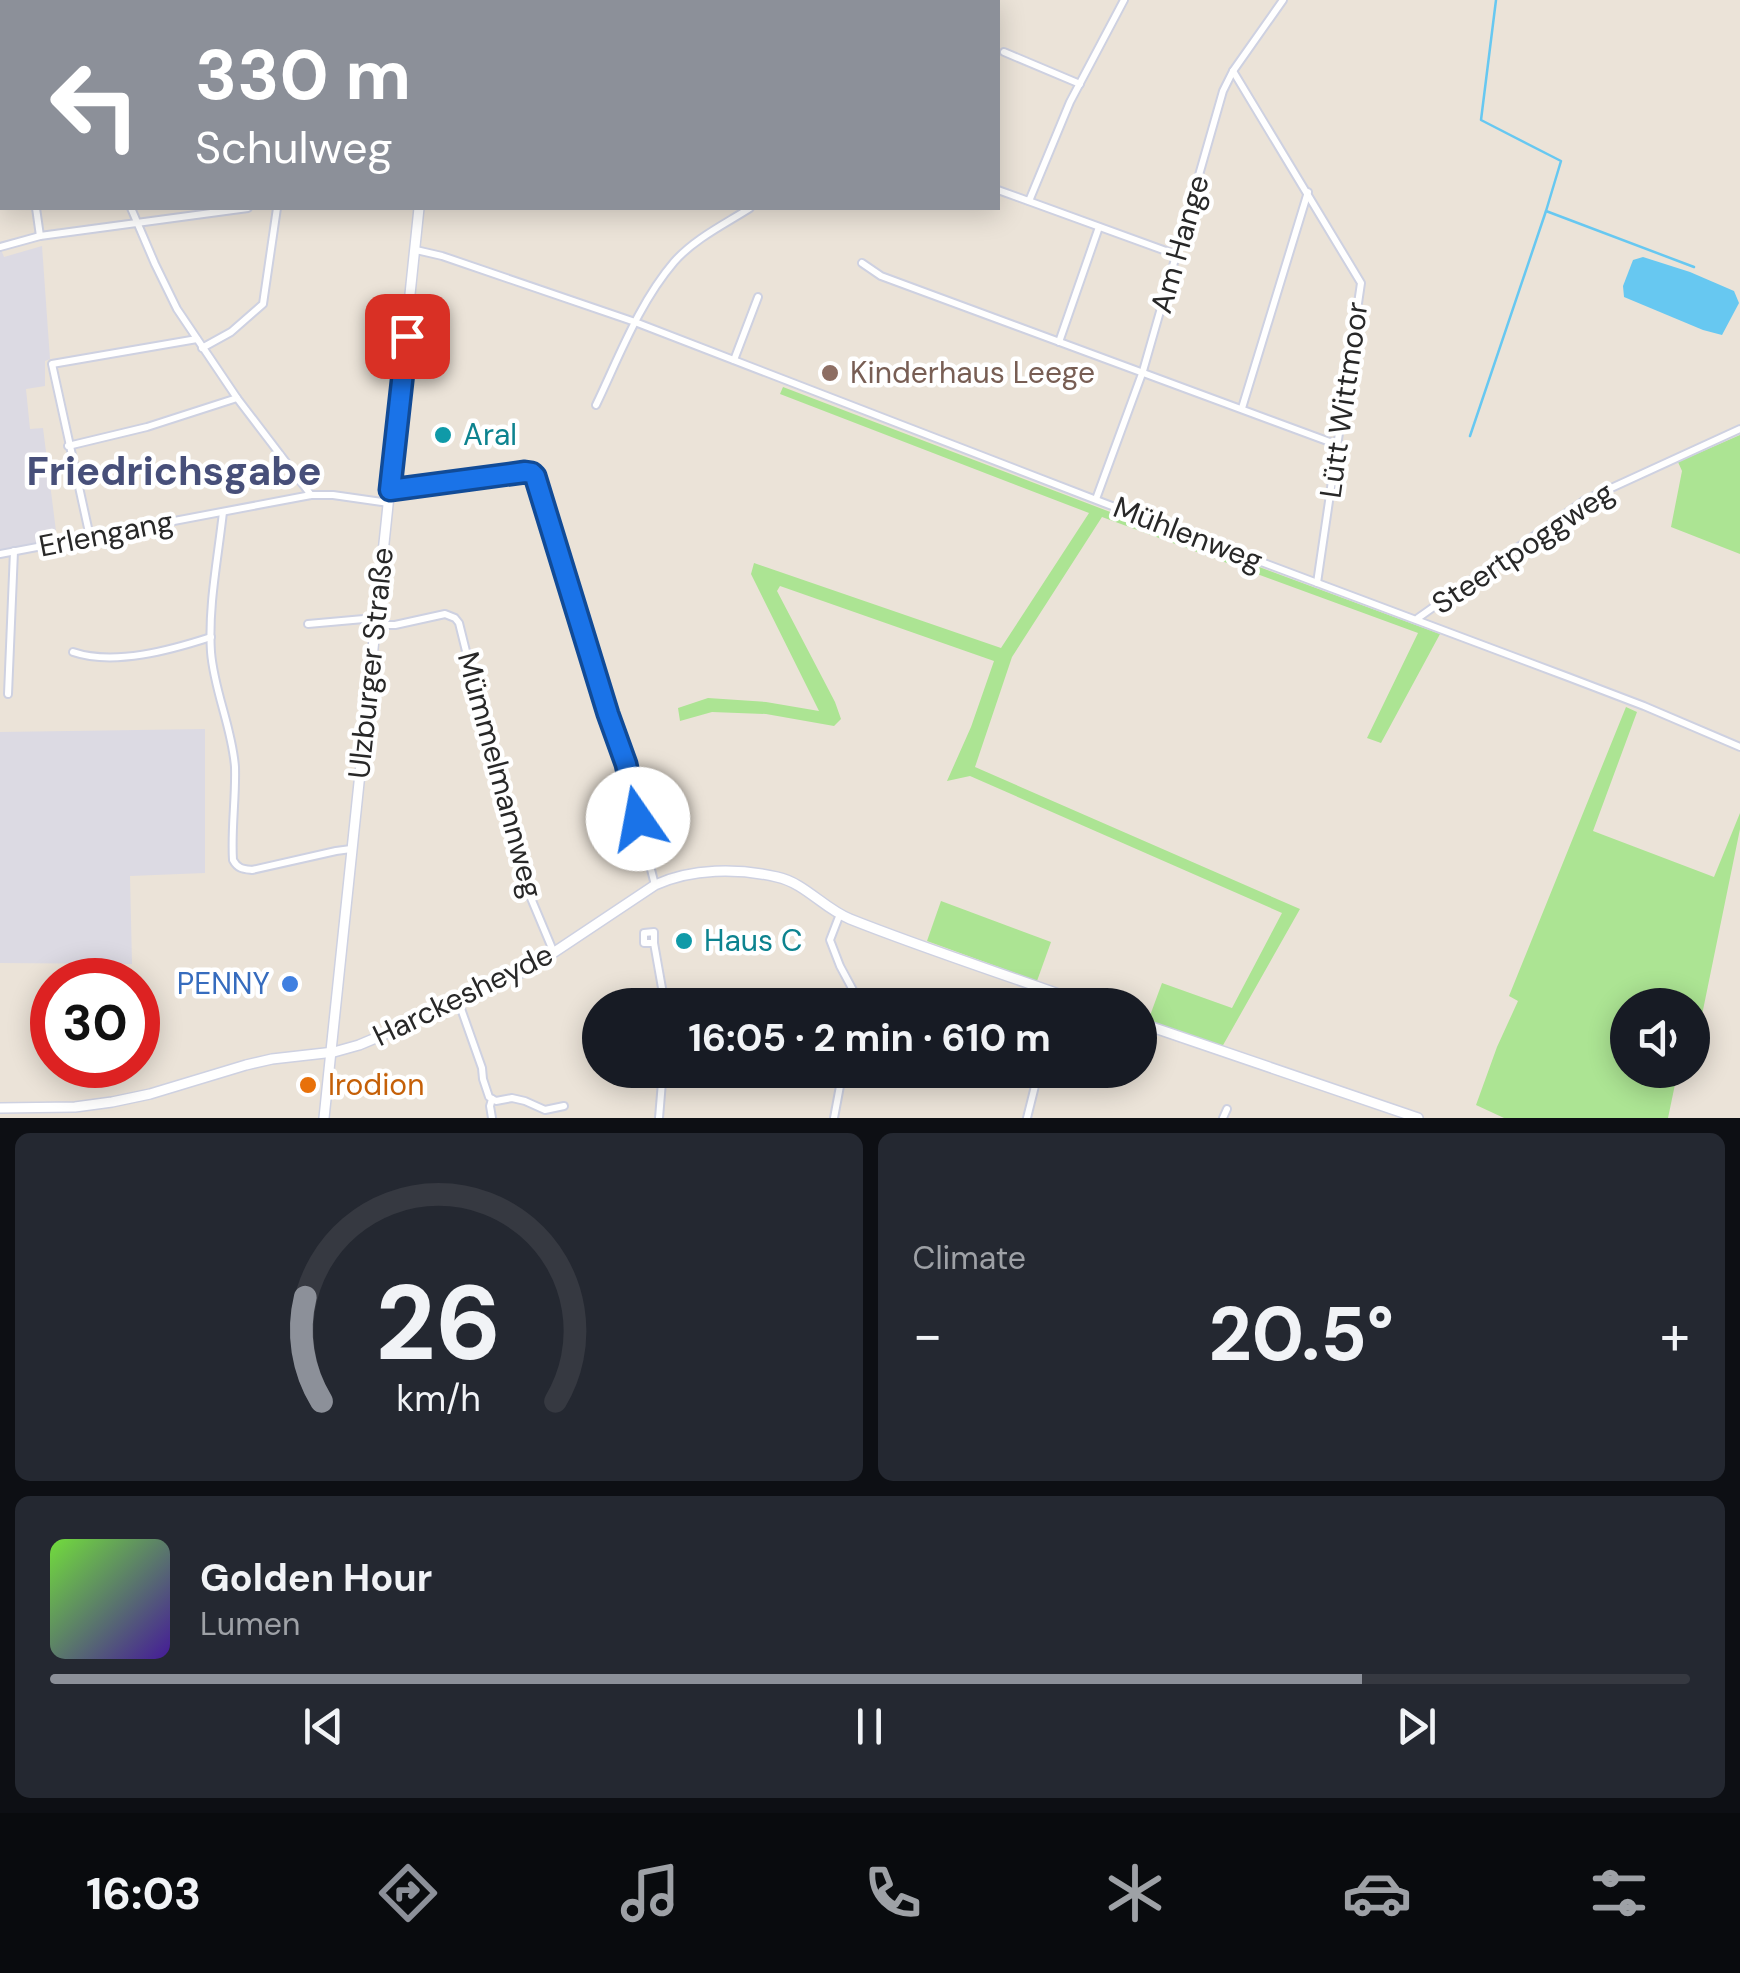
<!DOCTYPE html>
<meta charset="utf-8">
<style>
:root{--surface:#171b24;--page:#242831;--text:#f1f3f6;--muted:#9ea1a6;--line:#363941;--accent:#8c9099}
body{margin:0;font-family:"DM Sans",sans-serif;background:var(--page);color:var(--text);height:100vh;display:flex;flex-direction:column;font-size:38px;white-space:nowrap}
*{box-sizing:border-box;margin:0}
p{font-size:32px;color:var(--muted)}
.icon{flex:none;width:55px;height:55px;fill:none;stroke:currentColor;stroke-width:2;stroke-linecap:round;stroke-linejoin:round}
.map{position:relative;height:1118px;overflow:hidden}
.details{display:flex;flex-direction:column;gap:15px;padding:15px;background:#0d0f14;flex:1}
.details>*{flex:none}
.top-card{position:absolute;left:0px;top:0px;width:1000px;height:210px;box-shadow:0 5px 25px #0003;background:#8c9099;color:#fff;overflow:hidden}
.fabs{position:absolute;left:1610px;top:988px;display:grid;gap:20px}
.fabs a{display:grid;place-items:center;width:100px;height:100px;border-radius:50%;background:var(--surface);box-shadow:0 5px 25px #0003;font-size:50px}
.speed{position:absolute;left:30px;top:958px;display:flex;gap:20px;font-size:50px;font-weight:700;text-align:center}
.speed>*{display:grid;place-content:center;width:130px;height:130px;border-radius:50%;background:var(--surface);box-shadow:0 5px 25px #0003;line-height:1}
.speed .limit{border:15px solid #d22;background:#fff;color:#111}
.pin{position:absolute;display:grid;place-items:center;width:85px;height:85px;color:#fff;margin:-42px;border-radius:20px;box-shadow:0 5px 15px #0006}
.me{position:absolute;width:110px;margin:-55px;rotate:348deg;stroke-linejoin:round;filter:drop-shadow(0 0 8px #0008)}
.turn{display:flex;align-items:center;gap:35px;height:210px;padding:0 30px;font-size:45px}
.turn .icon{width:130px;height:130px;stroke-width:2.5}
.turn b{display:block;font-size:70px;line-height:85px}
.big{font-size:75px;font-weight:700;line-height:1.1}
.details .tile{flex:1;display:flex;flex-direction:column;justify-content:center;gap:15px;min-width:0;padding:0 35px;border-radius:15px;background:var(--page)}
.details .dial{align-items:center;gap:0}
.dial svg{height:260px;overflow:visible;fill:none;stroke:var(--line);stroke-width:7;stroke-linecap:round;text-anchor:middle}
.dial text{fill:var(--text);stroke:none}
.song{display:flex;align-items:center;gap:30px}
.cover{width:120px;height:120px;border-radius:15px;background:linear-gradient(135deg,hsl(100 70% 55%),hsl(260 70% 35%))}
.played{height:10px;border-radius:5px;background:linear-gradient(90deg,var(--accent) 80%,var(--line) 80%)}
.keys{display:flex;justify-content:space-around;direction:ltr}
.heat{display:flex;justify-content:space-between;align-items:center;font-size:55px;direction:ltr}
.details .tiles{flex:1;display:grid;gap:15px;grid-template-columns:1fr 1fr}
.tile:last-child{grid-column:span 2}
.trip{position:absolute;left:582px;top:988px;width:575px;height:100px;border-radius:50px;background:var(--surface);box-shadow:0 5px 25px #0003;font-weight:700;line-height:100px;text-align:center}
.tabs{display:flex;height:160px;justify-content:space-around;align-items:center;background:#090b0e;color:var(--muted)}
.tabs .icon{width:70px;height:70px}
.tabs .active{color:var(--accent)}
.tabs b{font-size:45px;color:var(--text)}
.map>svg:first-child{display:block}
</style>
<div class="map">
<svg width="1740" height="1118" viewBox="0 0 1740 1118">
<rect width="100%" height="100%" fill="#ebe3d8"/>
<g fill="#dcdae3">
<path d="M42 246 50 359 45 361V386L26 389 30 429 43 428 57 539 0 550V247L4 257Z"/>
<path d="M205 729V873L130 876 132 964 0 963V732Z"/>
</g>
<g fill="#ace493">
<path d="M783 387 1105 510 1440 634 1381 743 1367 738 1418 633 1102 517 1012 657 975 767 1300 909 1222 1047 1148 1021 1162 983 1232 1008 1282 913 970 776 947 781 971 727 994 661 780 586 777 591 835 702 841 719 834 726 766 714 712 712 680 721 678 708 708 698 766 702 819 711 751 574 754 563 1001 648 1089 513 780 394Z"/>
<path d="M1740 435V554L1671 527 1682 471 1678 462Z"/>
<path d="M1626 707 1637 712 1593 831 1714 877 1740 813V829L1693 1059 1692 1005H1628V1070H1678L1668 1118H1504L1476 1105 1497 1047 1518 1001 1509 996Z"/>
<path d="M941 901 1051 942 1037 981 927 941Z"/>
</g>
<path fill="#67c8f1" d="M1643 257 1690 272 1734 291 1739 303 1722 335 1703 330 1624 297 1623 286 1633 260Z"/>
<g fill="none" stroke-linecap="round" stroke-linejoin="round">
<g stroke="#67c8f1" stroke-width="2.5">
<path d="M1496 0 1481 120 1561 161 1546 211 1694 267"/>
<path d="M1470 436 1546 211"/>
</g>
<defs>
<g id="minor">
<path d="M8 0V2"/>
<path d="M55 0 85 2"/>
<path d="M215 0V2"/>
<path d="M918 0V2"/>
<path d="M99 2 100 0"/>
<path d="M301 2V0"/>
<path d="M1004 52 1080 84"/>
<path d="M1233 71 1361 283 1317 583"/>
<path d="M998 190 1177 255"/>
<path d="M1029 201 1070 102 1124 0"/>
<path d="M36 208 40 236"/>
<path d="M131 208 155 264 177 309 237 398 311 495"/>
<path d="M0 247 40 236 248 208"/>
<path d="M416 250 442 256 635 322 1104 503 1568 677 1644 706 1740 747"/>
<path d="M862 263 881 276 1338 445"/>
<path d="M1059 342 1099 227"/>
<path d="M202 348 231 332 263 304 277 208"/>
<path d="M734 360 758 297"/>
<path d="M596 405C619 357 639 303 674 262 694 239 725 224 750 208"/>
<path d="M1242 408 1308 192"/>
<path d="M68 446 147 427 237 398"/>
<path d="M390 490 525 471 532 473 535 477 608 714 626 765 638 819 655 885"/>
<path d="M1096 499 1143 371 1223 91 1233 71 1283 0"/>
<path d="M223 512C218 558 208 606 211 652 214 691 232 727 235 767 236 798 231 829 233 860 238 869 243 869 252 870L336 851 351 849"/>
<path d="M90 537 52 364 197 339"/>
<path d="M0 554 311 495H333L389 503"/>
<path d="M1418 618 1585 500 1740 429"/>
<path d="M308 624 375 618"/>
<path d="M375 625H395L445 614 455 618 459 623 517 856 528 891 554 953"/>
<path d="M73 652C114 666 171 650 211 637"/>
<path d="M8 694 14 551"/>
<path d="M840 914 830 940 840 966 861 1005"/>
<path d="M654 932V943H644V933Z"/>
<path d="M654 943 665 1005"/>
<path d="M459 1003 482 1068 483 1079 489 1097 496 1101 512 1098 525 1101 545 1110 564 1106"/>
<path d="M1025 1070C1046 1077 1088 1079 1108 1070"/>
<path d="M492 1099 490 1106 492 1118"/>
<path d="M659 1118 663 1070"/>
<path d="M834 1118 843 1070"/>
<path d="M1027 1118 1038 1074"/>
<path d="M1223 1118 1227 1109"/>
</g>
<g id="secondary">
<path d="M438 2V0"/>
<path d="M1140 1023 1418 1118"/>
<path d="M0 1108 75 1107 112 1102 150 1094 246 1065 272 1059 334 1052 359 1045 459 1003 529 969 655 885C692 868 738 868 777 877 805 883 823 908 850 919 928 950 1010 976 1089 1005"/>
<path d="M324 1118 419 208"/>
</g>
</defs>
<use href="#minor" stroke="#ced1e1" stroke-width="10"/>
<use href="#secondary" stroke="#ced1e1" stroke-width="12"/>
<use href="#minor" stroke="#fff" stroke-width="6"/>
<use href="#secondary" stroke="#fff" stroke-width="9"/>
</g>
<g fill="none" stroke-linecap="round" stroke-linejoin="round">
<defs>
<path id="route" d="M407 336 390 490 525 472 532 473 535 476 608 714 626 764 638 819"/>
</defs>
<use href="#route" stroke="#114b97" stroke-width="25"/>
<use href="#route" stroke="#1a73e8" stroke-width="18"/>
</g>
<circle fill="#8d6e63" stroke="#fff" stroke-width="4" cx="830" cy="373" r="10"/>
<g fill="#0f9aa8" stroke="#fff" stroke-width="4">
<circle cx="443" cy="435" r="10"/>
<circle cx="684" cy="941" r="10"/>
</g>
<circle fill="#3f7fe0" stroke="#fff" stroke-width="4" cx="290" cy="984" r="10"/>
<circle fill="#e8710a" stroke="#fff" stroke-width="4" cx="308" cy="1085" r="10"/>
<g text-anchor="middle" stroke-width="9" stroke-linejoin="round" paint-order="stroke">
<g font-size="30" fill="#282828" stroke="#fff">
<text transform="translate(1180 244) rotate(-74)" y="10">Am Hange</text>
<text transform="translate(1344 400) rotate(-82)" y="10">Lütt Wittmoor</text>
<text transform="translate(106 534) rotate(-11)" y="10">Erlengang</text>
<text transform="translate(1188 534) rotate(21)" y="10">Mühlenweg</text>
<text transform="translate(1523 548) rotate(-34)" y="10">Steertpoggweg</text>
<text transform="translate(371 663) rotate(-84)" y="10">Ulzburger Straße</text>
<text transform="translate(500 775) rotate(75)" y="10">Mümmelmannweg</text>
<text transform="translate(463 995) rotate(-26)" y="10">Harckesheyde</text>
</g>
<g font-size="30" fill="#785e54" stroke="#fff" text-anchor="start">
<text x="850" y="383">Kinderhaus Leege</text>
</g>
<g font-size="30" fill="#0d838f" stroke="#fff" text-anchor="start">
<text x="463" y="445">Aral</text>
<text x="704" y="951">Haus C</text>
</g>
<g font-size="30" fill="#366cbe" stroke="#fff" text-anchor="end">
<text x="270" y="994">PENNY</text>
</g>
<g font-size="30" fill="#c56008" stroke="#fff" text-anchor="start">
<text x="328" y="1095">Irodion</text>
</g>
<g font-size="40" font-weight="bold" fill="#474f79" stroke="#fff">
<text x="174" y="485">Friedrichsgabe</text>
</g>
</g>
</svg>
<div class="fabs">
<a><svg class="icon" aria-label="sound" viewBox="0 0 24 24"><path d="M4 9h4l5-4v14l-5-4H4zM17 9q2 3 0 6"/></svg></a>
</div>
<div class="speed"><div class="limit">30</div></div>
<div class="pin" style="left:407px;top:336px;background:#d93025"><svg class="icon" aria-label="arrive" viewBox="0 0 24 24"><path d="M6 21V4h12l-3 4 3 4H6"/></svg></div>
<svg class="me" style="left:638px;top:819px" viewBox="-20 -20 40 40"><circle r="19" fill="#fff"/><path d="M0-13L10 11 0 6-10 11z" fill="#1a73e8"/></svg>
<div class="trip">16:05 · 2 min · 610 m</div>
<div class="top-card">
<div class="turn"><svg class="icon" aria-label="left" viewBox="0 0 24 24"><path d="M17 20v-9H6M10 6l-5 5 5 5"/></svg><div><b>330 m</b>Schulweg</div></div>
</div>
</div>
<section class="details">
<div class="tiles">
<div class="tile dial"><svg viewBox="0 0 100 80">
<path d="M14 69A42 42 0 1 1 86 69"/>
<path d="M14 69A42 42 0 0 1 9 37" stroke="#8c9099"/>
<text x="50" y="56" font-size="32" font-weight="700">26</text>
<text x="50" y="72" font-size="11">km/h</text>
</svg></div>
<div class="tile"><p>Climate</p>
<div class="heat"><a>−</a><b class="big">20.5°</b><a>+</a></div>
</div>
<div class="tile">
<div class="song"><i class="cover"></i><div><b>Golden Hour</b><p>Lumen</p></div></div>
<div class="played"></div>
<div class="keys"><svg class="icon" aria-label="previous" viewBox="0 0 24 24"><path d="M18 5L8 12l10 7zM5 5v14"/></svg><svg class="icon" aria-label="pause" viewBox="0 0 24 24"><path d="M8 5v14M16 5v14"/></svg><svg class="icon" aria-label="next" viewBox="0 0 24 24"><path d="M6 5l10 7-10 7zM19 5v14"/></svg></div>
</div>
</div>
</section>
<nav class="tabs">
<b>16:03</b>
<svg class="icon active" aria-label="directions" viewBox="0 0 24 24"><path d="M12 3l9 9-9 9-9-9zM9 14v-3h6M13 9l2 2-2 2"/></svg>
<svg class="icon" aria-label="music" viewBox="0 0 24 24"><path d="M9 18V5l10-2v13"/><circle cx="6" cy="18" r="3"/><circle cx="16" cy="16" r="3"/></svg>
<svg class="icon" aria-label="phone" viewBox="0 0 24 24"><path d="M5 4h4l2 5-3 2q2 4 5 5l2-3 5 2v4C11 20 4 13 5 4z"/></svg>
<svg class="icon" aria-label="climate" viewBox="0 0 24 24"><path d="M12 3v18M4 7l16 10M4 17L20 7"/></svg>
<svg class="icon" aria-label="car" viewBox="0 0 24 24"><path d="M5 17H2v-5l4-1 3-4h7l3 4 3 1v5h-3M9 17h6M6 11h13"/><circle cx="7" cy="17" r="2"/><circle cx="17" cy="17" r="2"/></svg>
<svg class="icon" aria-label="filters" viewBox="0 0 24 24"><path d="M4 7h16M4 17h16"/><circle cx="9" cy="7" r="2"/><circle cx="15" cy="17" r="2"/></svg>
</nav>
